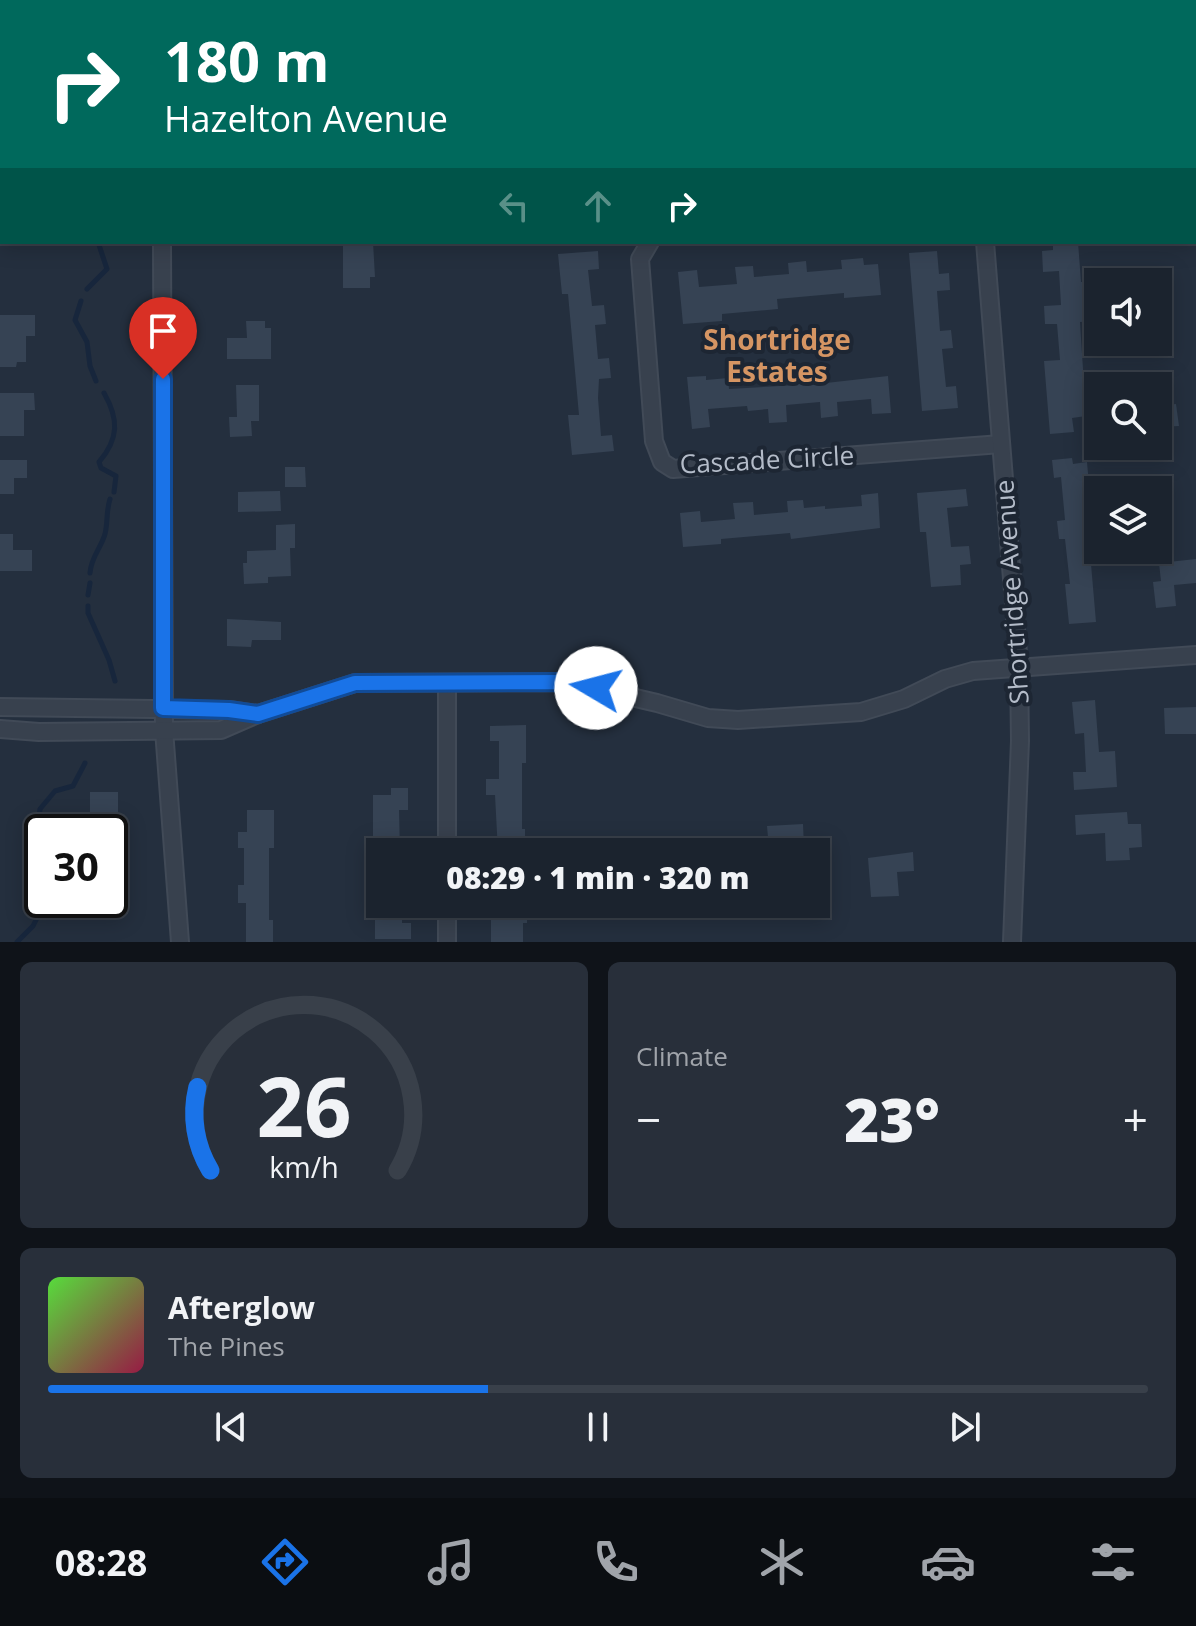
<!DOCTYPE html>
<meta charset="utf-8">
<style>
:root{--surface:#1b232e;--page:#282f3a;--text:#f1f3f6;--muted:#a0a4aa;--line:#39404a;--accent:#1a73e8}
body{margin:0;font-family:"Open Sans",sans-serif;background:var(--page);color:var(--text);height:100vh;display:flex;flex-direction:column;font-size:30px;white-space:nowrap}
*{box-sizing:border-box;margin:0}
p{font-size:26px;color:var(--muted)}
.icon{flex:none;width:44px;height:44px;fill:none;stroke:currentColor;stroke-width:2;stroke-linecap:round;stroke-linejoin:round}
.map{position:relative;height:942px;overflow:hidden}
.panel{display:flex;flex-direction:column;gap:20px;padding:20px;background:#0f1319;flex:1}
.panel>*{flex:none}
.hud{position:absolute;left:0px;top:0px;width:1196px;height:244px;box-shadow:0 4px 20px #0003,0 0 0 2px var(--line);background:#00695c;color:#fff;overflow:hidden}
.tools{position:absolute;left:1084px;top:268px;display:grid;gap:16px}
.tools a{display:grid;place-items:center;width:88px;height:88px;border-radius:0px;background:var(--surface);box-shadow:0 4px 20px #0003,0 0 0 2px var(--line);font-size:40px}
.speed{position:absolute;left:24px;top:814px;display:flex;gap:16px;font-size:40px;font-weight:700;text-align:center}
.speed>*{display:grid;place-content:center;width:104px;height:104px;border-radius:50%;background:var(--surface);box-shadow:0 4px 20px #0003,0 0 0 2px var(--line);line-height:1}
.speed .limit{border:4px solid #111;border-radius:12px;background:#fff;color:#111}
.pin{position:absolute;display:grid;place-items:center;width:68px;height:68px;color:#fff;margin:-82px -34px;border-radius:50% 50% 50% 0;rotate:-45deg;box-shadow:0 0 8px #0007}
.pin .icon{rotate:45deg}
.me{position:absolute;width:88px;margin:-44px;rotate:278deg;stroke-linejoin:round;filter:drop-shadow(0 0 6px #0008)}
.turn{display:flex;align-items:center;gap:28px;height:168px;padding:0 32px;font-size:36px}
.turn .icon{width:104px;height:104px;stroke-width:2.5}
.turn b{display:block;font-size:56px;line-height:68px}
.lanes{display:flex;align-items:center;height:76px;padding:0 32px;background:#0003;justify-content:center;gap:40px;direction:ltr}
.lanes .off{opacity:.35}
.big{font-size:60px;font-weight:800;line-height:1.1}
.panel .tile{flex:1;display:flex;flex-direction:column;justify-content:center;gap:12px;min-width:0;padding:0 28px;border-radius:12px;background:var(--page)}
.panel .dial{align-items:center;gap:0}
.dial svg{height:208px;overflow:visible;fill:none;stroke:var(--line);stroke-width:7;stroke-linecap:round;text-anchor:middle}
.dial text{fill:var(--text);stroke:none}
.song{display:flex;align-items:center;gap:24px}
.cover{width:96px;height:96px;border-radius:12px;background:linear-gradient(135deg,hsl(110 70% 55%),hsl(340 70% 35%))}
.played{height:8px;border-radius:4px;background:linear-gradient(90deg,var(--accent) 40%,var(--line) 40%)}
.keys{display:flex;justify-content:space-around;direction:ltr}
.heat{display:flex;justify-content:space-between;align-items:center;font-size:44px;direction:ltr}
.panel .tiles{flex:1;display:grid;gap:20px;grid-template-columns:1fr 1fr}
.tile:last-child{grid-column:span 2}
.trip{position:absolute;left:366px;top:838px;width:464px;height:80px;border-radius:0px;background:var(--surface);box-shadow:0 4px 20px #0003,0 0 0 2px var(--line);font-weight:800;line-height:80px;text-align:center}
.menu{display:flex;height:128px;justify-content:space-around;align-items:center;background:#0b0e12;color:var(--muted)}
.menu .icon{width:56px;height:56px}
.menu .current{color:var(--accent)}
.menu b{font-size:36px;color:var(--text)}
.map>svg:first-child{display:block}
</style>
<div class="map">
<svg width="1196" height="942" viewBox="0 0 1196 942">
<rect width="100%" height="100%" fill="#242f3e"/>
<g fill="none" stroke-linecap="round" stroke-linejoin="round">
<g stroke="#17263c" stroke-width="5">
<path d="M0 141 2 143"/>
<path d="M87 289 107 269 98 242"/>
<path d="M81 301 75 320 87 342 90 366 96 381"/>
<path d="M104 393C119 419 119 439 99 462L101 468 116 476 114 492"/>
<path d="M90 573C91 557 101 548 105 534 108 522 106 511 110 499"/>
<path d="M88 595 90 583"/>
<path d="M88 606V613L109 660 115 681"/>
<path d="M17 942 33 926 37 918 32 895 33 875 40 809 55 791 73 786 85 763"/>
</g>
</g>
<g fill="#364354">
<path d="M343 242H373L375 277H370V288H343Z"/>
<path d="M1053 242H1078L1081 282 1090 281 1093 321 1080 322 1086 416 1072 418 1074 432 1050 434 1044 361 1060 360 1057 324H1045L1044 306 1061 305 1059 271 1043 272 1042 251 1053 250Z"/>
<path d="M598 251 599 269 588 270 592 306 604 305 606 324 595 325 598 359 609 358 611 378 599 379 598 398 601 436 612 435 614 451 572 455 568 415H579L568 294H562L558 254Z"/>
<path d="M937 251 939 274 949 273 950 290 937 291 940 331 951 330 953 348 942 349 946 387 956 386 958 408 922 411 909 253Z"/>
<path d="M863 258 864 265 878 264 881 295 844 298V293L777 299 778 309 722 314V321L683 324 678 272 697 270 699 287 737 284 735 267 753 266 754 277 789 274 788 263 806 261 807 272 842 269 841 260Z"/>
<path d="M0 315H35V336H26V362H17L16 367H0Z"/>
<path d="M246 321H265V328H271V359H227V338H247Z"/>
<path d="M706 376V380L728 378 729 389 798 385 797 379 825 377 826 383 888 376 891 413 872 414 871 399 837 402 838 416 821 418 820 402 786 405 787 422 769 423 768 409 748 411 747 406 708 409 710 427 692 429 687 377Z"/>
<path d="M236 385H259V421H251L252 436 230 437 229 417H237Z"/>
<path d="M0 393H34L35 410H24V436H0Z"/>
<path d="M1176 404 1179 426 1158 427V406Z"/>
<path d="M1072 458 1073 464 1087 462 1096 564H1091L1096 622 1069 624 1065 584H1070L1065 539H1059L1057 521 1065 520 1061 477 1054 478 1052 460Z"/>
<path d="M0 460H27V478H14V494H0Z"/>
<path d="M285 467H305L306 487H285Z"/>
<path d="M966 489 968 506 947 508 951 547 969 546 971 564 960 565 961 585 931 587 926 532H920L917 493Z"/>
<path d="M280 491 281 511 238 512V492Z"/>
<path d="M878 493 880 528 791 539 790 533 721 539V544L683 547 680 513 700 511 701 522 735 519 733 503 753 502 754 515 788 512 787 501 803 500 804 508 825 506V509L862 506 861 495Z"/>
<path d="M295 524V548H290L291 576 268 577V583L244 584 243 563H247V551L276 550V525Z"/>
<path d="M0 534H13V550H32V571H0Z"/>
<path d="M1196 559V583L1174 585 1176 606 1156 608 1153 582 1161 581 1159 563Z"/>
<path d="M227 619 281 622V640H252L251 647 227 646Z"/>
<path d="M1095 700 1099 752 1115 751 1117 787 1074 790 1073 772H1086L1084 733 1075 734 1072 702Z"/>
<path d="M1196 707V734H1165L1164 708Z"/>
<path d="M526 725V763H522V829H525V852H498L495 795H486V779H499V741H490V726Z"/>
<path d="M391 788H408V810H399L400 852H373V795H391Z"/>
<rect x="90" y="792" width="28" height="40"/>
<path d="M247 810H274V848H269V920H273V942H246V903H238V885H244V848H238V832H247Z"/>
<path d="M1127 812 1128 824H1141L1142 847 1129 848 1130 860 1106 861 1105 833 1076 835 1075 815Z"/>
<path d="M803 824 804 847 769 849 767 826Z"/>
<path d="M913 852 914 871 897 872 899 896 871 897 868 858Z"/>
<path d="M110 888H128V914H109Z"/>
<path d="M375 904H402V923H411V939H375Z"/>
<path d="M500 904H527V923H523V942H491V908H500Z"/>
</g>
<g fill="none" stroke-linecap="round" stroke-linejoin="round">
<defs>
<g id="minor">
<path d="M161 0V2"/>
<path d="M966 0V2"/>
<path d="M162 242 164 730 180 942"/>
<path d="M650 242 640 259 654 441 662 462 673 469 1001 444"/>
<path d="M985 242 1019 666 1020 741 1012 942"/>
<path d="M0 707 229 710 258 714"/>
<path d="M0 729 39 732 221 730 258 714 355 683 567 682 657 703 708 718 738 720 861 712 904 699 945 679 973 671 1196 655"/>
<path d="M447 852V684"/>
<path d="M447 904V942"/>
</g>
</defs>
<use href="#minor" stroke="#414a57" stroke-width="20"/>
<use href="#minor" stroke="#38414e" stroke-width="16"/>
</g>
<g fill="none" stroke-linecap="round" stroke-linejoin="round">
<defs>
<path id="route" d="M163 379V708L229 710 258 714 355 683 567 682 596 688"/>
</defs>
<use href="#route" stroke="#114b97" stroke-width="20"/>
<use href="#route" stroke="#1a73e8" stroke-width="14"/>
</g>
<g text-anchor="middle" stroke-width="8" stroke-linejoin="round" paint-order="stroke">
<g font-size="26" fill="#b4bcc9" stroke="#1d2633">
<text transform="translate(767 460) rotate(-3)" y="9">Cascade Circle</text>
<text transform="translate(1012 592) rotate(-94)" y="9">Shortridge Avenue</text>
</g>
<g font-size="28" font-weight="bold" fill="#d59563" stroke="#1d2633">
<text x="777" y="350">Shortridge<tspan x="777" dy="32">Estates</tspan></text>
</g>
</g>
</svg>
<div class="tools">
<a><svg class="icon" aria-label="sound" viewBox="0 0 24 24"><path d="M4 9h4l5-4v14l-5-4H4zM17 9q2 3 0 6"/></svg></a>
<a><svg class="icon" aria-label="search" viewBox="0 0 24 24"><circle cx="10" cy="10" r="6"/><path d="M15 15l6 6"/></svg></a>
<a><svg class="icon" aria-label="layers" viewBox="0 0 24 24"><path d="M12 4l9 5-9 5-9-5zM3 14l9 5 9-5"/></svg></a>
</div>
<div class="speed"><div class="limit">30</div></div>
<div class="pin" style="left:163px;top:379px;background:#d93025"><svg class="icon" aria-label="arrive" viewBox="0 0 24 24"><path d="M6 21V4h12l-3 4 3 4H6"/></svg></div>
<svg class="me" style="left:596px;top:688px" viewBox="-20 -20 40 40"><circle r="19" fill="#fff"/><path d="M0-13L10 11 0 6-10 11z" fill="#1a73e8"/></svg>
<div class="trip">08:29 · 1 min · 320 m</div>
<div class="hud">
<div class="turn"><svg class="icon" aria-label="right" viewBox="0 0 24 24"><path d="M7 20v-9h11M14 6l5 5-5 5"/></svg><div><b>180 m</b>Hazelton Avenue</div></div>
<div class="lanes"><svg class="icon off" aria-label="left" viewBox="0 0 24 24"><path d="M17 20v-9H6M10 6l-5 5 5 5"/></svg><svg class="icon off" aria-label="ahead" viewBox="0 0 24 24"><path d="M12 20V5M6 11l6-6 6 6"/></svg><svg class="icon" aria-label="right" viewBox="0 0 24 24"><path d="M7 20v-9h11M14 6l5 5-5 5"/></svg></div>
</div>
</div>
<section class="panel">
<div class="tiles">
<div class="tile dial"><svg viewBox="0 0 100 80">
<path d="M14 69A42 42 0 1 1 86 69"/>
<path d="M14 69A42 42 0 0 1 9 37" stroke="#1a73e8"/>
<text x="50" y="56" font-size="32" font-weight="700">26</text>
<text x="50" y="72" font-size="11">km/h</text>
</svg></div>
<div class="tile"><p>Climate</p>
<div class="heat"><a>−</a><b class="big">23°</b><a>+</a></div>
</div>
<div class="tile">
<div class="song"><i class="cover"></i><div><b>Afterglow</b><p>The Pines</p></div></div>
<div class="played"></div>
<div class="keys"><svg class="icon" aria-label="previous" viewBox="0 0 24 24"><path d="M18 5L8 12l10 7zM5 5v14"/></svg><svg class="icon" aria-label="pause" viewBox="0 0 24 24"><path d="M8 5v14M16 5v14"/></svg><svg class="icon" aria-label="next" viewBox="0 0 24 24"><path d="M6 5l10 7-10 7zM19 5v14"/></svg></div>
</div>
</div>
</section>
<nav class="menu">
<b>08:28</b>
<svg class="icon current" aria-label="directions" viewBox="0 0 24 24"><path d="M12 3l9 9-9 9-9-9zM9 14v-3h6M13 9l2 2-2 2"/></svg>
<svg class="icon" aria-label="music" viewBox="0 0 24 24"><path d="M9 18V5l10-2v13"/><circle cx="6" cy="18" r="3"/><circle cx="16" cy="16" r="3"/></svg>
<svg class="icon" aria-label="phone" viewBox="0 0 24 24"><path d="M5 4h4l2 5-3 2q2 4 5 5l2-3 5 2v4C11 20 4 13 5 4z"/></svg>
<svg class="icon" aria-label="climate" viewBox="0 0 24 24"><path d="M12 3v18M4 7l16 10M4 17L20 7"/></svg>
<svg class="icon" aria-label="car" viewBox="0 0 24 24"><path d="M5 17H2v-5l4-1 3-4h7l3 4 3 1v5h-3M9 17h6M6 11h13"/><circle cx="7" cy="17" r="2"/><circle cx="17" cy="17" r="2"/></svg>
<svg class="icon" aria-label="filters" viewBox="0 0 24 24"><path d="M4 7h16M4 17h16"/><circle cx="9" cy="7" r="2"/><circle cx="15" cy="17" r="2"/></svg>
</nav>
